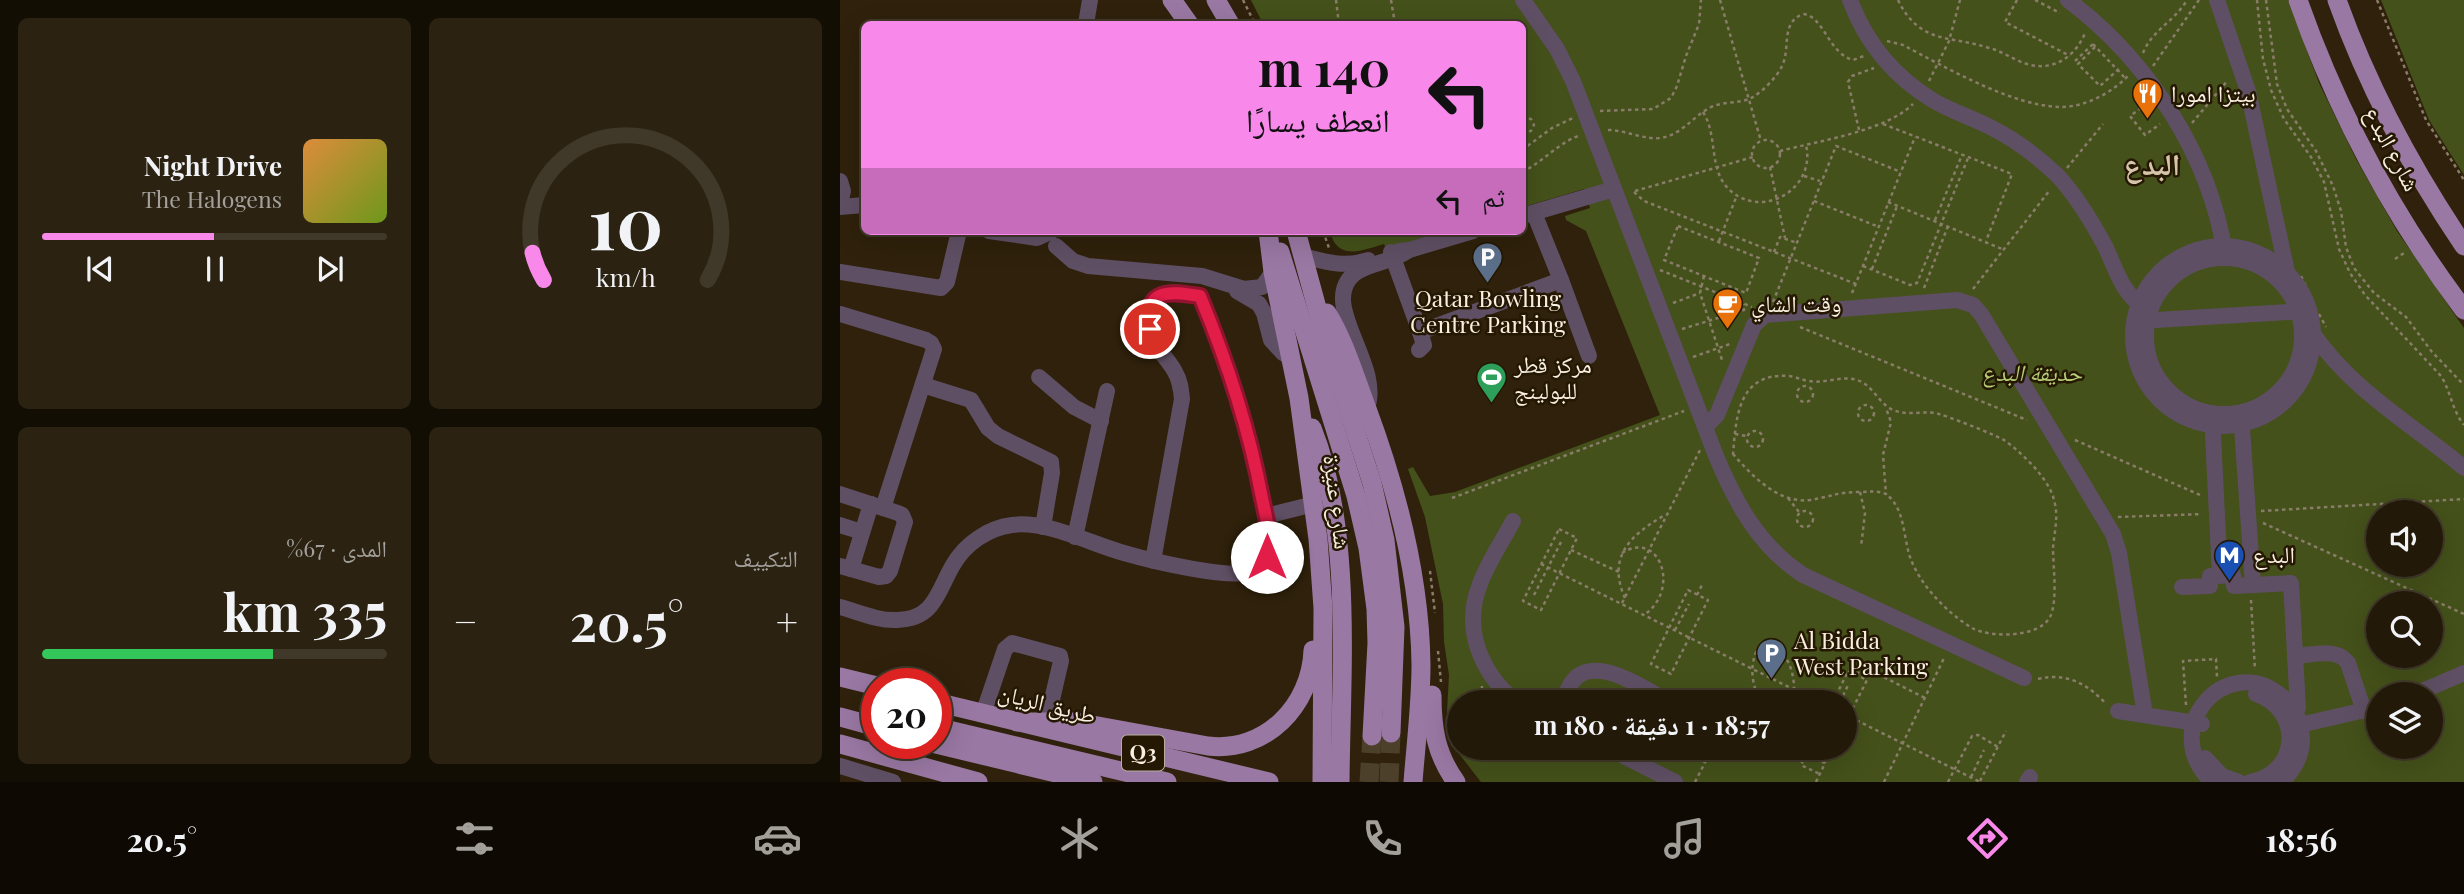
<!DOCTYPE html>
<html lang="ar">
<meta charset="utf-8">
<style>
:root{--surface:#231908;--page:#2b2212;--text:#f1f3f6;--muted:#a3a09c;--line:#403829;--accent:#f888ea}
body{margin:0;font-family:"Playfair Display","Noto Naskh Arabic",serif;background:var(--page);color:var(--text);direction:rtl;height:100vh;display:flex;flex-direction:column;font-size:26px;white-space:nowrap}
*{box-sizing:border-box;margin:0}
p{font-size:23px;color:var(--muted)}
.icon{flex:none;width:38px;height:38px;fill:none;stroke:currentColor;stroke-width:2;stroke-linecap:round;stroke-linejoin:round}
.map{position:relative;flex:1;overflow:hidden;direction:ltr}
.drawer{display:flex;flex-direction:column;gap:18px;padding:18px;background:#130e04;width:840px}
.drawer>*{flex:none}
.guide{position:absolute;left:21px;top:21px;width:665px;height:214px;border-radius:10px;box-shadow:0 7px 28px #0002,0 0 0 2px var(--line);direction:rtl;background:#f888ea;color:#111;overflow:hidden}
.buttons{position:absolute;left:1526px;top:500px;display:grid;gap:14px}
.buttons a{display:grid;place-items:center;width:77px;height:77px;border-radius:50%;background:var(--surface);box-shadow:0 7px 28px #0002,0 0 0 2px var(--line);font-size:35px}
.speed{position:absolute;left:21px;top:668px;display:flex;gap:14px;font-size:35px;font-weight:700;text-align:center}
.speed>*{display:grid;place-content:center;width:91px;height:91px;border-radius:50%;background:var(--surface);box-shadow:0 7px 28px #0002,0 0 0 2px var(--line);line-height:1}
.speed .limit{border:10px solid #d22;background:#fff;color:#111}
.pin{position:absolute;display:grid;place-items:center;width:60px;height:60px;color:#fff;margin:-30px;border:4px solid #fff;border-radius:50%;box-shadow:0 2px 7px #0007}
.me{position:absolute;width:77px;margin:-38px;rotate:0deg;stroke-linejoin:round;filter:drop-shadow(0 0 5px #0008)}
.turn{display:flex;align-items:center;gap:24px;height:147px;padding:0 21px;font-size:32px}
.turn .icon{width:91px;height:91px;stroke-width:2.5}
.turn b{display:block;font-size:49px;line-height:60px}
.then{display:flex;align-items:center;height:66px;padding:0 21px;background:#0003;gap:14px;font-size:26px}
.big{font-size:52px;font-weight:700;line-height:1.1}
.drawer .widget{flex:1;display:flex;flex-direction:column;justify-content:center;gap:10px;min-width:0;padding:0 24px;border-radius:10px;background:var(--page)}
.drawer .dial{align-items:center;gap:0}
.dial svg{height:182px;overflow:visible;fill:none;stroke:var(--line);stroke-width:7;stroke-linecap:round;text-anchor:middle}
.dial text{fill:var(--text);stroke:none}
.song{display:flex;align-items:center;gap:21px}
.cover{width:84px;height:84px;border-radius:10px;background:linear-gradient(135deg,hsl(30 70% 55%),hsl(80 70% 35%))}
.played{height:7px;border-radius:4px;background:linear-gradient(90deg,var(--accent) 50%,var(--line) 50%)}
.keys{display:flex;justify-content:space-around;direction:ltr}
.heat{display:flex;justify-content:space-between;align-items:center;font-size:38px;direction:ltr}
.charge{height:10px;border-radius:5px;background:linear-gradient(90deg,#34c759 67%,var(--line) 0)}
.drawer .tiles{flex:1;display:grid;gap:18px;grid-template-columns:repeat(2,1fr)}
.trip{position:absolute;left:607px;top:690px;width:410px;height:70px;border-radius:35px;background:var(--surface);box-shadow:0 7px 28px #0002,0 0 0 2px var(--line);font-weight:700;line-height:70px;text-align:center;direction:rtl}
.dock{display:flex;height:112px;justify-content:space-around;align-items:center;background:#0e0a03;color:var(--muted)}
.dock .icon{width:49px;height:49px}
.dock .current{color:var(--accent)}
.dock b{font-size:32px;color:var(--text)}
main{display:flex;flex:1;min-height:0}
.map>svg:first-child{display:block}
</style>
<main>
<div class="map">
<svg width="1624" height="782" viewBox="0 0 1624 782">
<rect width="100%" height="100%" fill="#2f210b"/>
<g fill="#44511a" fill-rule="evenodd">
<path d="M411 0H1448L1479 83 1516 159 1557 231 1624 328V782H641L620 755 609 726 607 712 609 675 604 642 603 604 585 517 568 469 573 467 590 496 615 492 820 415 746 231 726 220 725 216 750 208 744 189 683 207 682 24H423ZM1538 513H1591V565H1538ZM1538 604H1591V656H1538ZM1538 695H1591V747H1538ZM620 702H1004V747H620Z"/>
<path d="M1541 0H1624V175L1589 120Z"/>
<path d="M490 231H605L546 249 544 244C523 250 497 262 490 231Z"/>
</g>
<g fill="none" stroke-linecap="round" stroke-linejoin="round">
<g stroke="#4d402b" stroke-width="19" stroke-dasharray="19 10" stroke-linecap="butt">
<path d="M529 782 532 736"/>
<path d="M549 782 551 733"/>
</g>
<g stroke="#897d6a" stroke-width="2.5" stroke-dasharray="3.5 3.5" stroke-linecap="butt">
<path d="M403 0 415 24"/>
<path d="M496 0 499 24"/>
<path d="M551 0 555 24"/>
<path d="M880 0 921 141"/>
<path d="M1058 0C1080 45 1110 35 1149 48 1162 51 1172 59 1184 63 1211 73 1235 58 1245 33"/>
<path d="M1177 0 1165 22 1230 56"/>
<path d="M1195 0 1220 13"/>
<path d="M1417 0 1423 59 1431 90 1444 119 1471 157 1484 182 1499 249 1510 273 1525 295 1601 376C1611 392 1612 410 1624 425"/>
<path d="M1426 0 1437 84 1447 109 1476 151 1493 186 1501 211 1506 247 1514 268 1534 293 1566 317 1592 352 1624 385"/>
<path d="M1537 0 1586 120 1624 180"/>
<path d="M1047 41 1063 45C1105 67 1172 106 1220 107 1245 107 1270 94 1288 76"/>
<path d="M1253 44 1286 79"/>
<path d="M1255 47 1238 64 1260 86 1281 67"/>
<path d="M1303 53C1312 30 1335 21 1347 0"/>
<path d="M1235 61 1253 44"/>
<path d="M1313 66 1359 0"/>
<path d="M1089 81 1109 41 1120 0"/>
<path d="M1307 104 1290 116 1305 135 1320 124"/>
<path d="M760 111 813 109 831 98 837 86 846 56 859 24 861 0"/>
<path d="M863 112C879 137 867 172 892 192 926 219 976 187 966 145"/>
<path d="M682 118 691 119 694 125 691 131 682 132"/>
<path d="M1352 123 1388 80"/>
<path d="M1043 124 1172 174 1146 241"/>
<path d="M768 130C786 130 803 140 821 138 843 134 853 116 871 107 884 101 901 104 913 97 923 91 937 77 942 66 951 48 940 23 963 14 984 16 988 53 1013 60L1024 56"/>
<path d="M1019 130 1008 82 1012 76 1034 68"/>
<circle cx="926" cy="154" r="14"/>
<path d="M682 150 712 128 733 118"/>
<path d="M940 151C978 141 1046 131 1073 104"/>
<path d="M930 167 945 238"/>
<path d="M1227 168 1263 124"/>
<path d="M682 172C703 162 717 144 738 136"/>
<path d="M964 176 980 181"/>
<path d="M795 191 913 157"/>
<path d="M794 192 804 201 1016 284"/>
<path d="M974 201 1039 227"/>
<path d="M1048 202 1162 249"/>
<path d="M1095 220 1122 155"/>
<path d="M838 226 919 258 906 293 824 260Z"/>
<path d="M483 231 489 248"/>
<path d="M879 241 897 195"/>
<path d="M934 252 940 237 957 243"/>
<path d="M1555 259 1564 253"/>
<path d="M1023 266 1070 285 1077 283 1128 158"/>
<path d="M1032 269 1057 206"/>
<path d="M820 270 912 307"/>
<path d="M864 276 860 293 883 363"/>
<path d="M1461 276 1472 299"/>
<path d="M1084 288 1108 226"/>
<path d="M1133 289 1210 190"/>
<path d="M1012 293 1075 137"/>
<path d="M933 302 996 146 1061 172"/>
<path d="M833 303 860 293"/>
<path d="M1479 314 1486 327"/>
<path d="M960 327 1187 420"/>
<path d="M842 329 904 310V304"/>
<path d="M853 357 890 344"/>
<circle cx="965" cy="394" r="8"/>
<circle cx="1026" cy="413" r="8"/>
<circle cx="915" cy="439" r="8"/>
<path d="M895 434 907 436"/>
<path d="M1235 440 1360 495"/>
<path d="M893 454C912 476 939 504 970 500 990 497 997 492 1019 492 1029 492 1036 490 1046 494L1043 455 1051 422 1046 408"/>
<path d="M893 455C896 417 898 372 949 376 956 377 962 380 969 381 985 384 1002 375 1017 380 1033 385 1038 403 1053 410 1068 416 1080 411 1095 413 1103 414 1158 436 1164 440 1182 453 1205 475 1213 496 1214 501 1216 506 1216 511 1217 523 1214 536 1213 548 1213 566 1218 601 1210 617 1199 638 1150 638 1132 628 1106 612 1080 585 1070 557 1063 536 1065 508 1046 494"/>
<path d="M1020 492 1025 513 1021 547"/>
<path d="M612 498 844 411"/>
<path d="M948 498 959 512"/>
<circle cx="965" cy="519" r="8"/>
<path d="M1421 511 1624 499"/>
<path d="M1278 517 1362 514"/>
<path d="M1423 523 1624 614"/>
<path d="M719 529 737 538 701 610 683 601Z"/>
<path d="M731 550 779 572"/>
<path d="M782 553C820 529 841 590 804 615"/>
<path d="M701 564 979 702"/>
<path d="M590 571 595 613"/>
<path d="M848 590 868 600 831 674 811 664Z"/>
<path d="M694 595 722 540"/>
<path d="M857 595 862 585"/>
<path d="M785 598C766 556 792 534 825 515"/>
<path d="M1411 600 1415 670"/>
<path d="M782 603 860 450"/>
<path d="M835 630 849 604"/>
<path d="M598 651 601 682"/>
<path d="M1017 675 1022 666 1085 698"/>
<path d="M1198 679C1226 672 1248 684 1266 704"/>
<path d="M641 702 642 686"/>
<path d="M921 702C912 686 909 667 917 650L927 645C951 649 957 682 953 702"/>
<path d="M993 702 1008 671 1027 680 1004 726"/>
<path d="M1000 702 1009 683"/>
<path d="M1346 705 1343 661 1376 659 1377 677"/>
<path d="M1004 714 1140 782"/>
<path d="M842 747 840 750 865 762"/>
<path d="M982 747 991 752 994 747"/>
<path d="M848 748V747"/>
<path d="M1131 777 1144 750"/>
<path d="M1140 781 1166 731"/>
<path d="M855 782 873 747"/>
<path d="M976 782 985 763 966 754 961 765 980 774"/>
<path d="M1044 782 1105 656"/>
<path d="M1108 782 1132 736 1138 735 1158 747"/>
</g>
<g stroke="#5f4f64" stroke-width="16">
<path d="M683 0 717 49 733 81 876 456C896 504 919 546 963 575L1184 678"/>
<path d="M1010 0C1026 43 1054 77 1094 101 1113 112 1133 118 1152 128 1176 140 1198 157 1217 175 1236 195 1252 222 1265 246 1276 269 1282 294 1305 308"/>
<path d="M1228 0C1308 60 1370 155 1385 254"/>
<path d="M1377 0 1408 91 1447 272"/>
<path d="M246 24 250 0"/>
<path d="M0 181 3 191 0 204"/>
<path d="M0 207 24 205"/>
<path d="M682 216 774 189"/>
<path d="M149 231 197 238 212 231"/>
<circle cx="1383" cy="336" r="90"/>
<path d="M216 246 233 261 248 266 362 276 404 289 422 287 433 272"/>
<path d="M559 251 569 250 633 231"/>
<path d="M551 252 580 332 721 280 694 213"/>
<path d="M462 256C486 262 504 268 528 260"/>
<circle cx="1384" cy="336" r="78"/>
<path d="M0 272 101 288 107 282 119 231"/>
<path d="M721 280 749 356"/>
<path d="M397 291 419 304 424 313 431 340 443 353 451 358"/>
<path d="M0 314 86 340 91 343 94 349 43 508"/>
<path d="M1300 321 1466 311"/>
<path d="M1474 335C1514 392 1572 424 1624 468"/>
<path d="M579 350 584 345 580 332"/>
<path d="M199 377 234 407 261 421"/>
<path d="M83 385 131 400 148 428 158 436 211 462 212 473 203 527"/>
<path d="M527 408C543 364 478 304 514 274 529 262 552 263 569 250"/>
<path d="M1401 414 1413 585"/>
<path d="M1372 415 1380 576"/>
<path d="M865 427 877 415 914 325 925 315 1117 300 1133 305 1141 314 1273 534 1279 553 1305 715"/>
<path d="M0 494 58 513 62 515 65 522 50 571 46 576 39 577 0 566"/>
<path d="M426 516 474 504"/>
<path d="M673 521C662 542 648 562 640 584 622 629 641 673 676 702"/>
<path d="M0 525 22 532"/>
<path d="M235 537 267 391"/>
<path d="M11 569 31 504"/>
<path d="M1342 587 1370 586V576L1393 575 1394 586 1451 583 1458 708 1454 709"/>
<path d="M0 607C18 612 38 621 57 620 95 619 97 592 113 565 125 544 148 528 172 525 206 520 251 544 284 553 308 560 393 581 414 571 422 567 427 559 429 550 431 535 426 518 423 503 410 432 388 362 360 296 336 292 310 285 310 317 309 327 311 336 316 344 321 354 330 362 335 372 340 380 341 389 342 399L313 561"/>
<path d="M1455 656C1472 655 1497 647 1508 663L1524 711"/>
<path d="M1573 695 1624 673"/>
<path d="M724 702C737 641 797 685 829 702"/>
<path d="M1278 711 1362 724"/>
<path d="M143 714 165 649 172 643 220 656 221 661 207 721"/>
<path d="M1451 727 1538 707"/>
<path d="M766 747 835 782"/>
<path d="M1365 758 1382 776 1399 782"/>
<path d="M0 766 53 782"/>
<path d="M1187 782 1190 777"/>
<path d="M1372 782C1317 729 1385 653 1439 694 1451 703 1459 715 1461 730 1465 750 1456 769 1441 782"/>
<path d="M1410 782C1460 773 1463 710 1416 694"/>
</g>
<g stroke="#9978a3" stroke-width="19">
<path d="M332 0 349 24"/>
<path d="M376 0 390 24"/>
<path d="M1458 0C1497 111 1553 216 1624 310"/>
<path d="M1497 0C1528 87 1572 169 1624 246"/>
<path d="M428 231 433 272 459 398 478 539 483 608 482 782"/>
<path d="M456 231 483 330 532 483 545 540 555 627 551 733"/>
<path d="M440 252 516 496 528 548 536 609 537 643 532 736"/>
<path d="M487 313C504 340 515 377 526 406 557 489 580 576 581 665 581 704 576 743 573 782"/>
<path d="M472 428C513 531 501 672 500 782"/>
<path d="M0 677 37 686"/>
<path d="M592 695C592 729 596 754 616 782"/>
<path d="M96 702 429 782"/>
<path d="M0 717 37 727"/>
<path d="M177 722H236L368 746C425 753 471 706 473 650"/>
<path d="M96 727 327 782"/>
<path d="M0 744 138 782"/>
<path d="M96 744 253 782"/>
</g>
</g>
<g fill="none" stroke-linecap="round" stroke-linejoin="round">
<defs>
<path id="route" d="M310 329C304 288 328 291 360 296 387 361 409 429 422 498 426 517 432 537 427 557"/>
</defs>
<use href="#route" stroke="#92132f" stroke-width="18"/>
<use href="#route" stroke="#e11d48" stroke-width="12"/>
</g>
<defs>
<symbol id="restaurant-pin" viewBox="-11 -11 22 30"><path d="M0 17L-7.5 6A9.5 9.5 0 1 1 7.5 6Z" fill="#e8710a" stroke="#251803"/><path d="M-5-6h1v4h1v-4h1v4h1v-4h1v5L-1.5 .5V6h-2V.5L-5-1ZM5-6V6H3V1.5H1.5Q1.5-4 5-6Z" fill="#fff"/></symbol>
<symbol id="parking-pin" viewBox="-11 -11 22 30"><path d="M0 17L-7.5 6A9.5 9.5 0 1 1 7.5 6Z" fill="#5c6f8a" stroke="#251803"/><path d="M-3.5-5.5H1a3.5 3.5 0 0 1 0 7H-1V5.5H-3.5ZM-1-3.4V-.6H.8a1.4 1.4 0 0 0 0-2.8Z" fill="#fff"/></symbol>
<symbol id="cafe-pin" viewBox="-11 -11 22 30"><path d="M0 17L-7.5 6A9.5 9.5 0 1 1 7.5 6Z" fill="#e8710a" stroke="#251803"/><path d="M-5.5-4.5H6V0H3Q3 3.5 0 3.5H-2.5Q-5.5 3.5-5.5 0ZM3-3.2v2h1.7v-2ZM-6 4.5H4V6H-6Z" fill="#fff"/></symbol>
<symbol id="stadium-pin" viewBox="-11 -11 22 30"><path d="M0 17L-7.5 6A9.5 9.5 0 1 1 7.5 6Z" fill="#2e9e5b" stroke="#251803"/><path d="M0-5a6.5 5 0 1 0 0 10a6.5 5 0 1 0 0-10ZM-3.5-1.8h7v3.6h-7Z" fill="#fff"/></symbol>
<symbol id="metro-pin" viewBox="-11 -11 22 30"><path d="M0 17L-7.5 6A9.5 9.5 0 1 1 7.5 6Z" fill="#1a4fb4" stroke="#251803"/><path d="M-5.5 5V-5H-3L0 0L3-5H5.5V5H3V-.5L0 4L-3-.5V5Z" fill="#fff"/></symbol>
</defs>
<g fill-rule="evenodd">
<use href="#restaurant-pin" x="1290" y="76" width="35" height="47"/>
<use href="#parking-pin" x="630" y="240" width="35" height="47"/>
<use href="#cafe-pin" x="870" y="286" width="35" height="47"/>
<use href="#stadium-pin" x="634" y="360" width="35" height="47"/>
<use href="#metro-pin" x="1372" y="538" width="35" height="47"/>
<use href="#parking-pin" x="914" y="636" width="35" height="47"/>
</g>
<g text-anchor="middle" stroke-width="5" stroke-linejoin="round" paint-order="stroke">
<rect fill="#251803" stroke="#b9ae9e" stroke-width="2" x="282" y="735.5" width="42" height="35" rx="5"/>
<g font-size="21" font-weight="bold" fill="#f8efe1">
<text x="303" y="760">Q3</text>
</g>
<g font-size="23" fill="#f8efe1" stroke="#251803" text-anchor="start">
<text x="1331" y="102">بيتزا امورا</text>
<text x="648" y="307" text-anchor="middle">Qatar Bowling<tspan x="648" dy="26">Centre Parking</tspan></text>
<text x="911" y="312">وقت الشاي</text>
<text x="674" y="373">مركز قطر<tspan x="674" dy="26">للبولينج</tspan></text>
<text x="1413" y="563">البدع</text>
<text x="954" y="649">Al Bidda<tspan x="954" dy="26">West Parking</tspan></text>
</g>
<g font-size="23" fill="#f8efe1" stroke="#251803">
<text transform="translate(1552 149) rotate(62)" y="8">شارع البدع</text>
<text transform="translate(497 502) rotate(83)" y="8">شارع عنيزة</text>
<text transform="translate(207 704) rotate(14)" y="8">طريق الريان</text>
</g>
<g font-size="23" font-style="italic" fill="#b6cd76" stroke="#251803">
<text x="1192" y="381">حديقة البدع</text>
</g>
<g font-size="30" font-weight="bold" fill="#d6c5aa" stroke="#251803">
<text x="1312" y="175">البدع</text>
</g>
</g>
</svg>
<div class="buttons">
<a><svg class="icon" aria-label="sound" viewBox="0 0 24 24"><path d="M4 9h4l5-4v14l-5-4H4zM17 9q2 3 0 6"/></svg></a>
<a><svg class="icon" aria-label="search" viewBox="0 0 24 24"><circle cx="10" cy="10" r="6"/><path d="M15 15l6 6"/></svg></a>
<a><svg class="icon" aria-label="layers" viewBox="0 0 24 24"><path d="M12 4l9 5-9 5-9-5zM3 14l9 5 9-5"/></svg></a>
</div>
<div class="speed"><div class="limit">20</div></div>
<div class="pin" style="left:310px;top:329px;background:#d93025"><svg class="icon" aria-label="arrive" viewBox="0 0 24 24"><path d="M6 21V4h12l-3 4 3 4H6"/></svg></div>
<svg class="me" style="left:427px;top:557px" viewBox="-20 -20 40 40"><circle r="19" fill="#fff"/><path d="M0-13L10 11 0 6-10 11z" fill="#e11d48"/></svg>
<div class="trip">18:57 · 1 دقيقة · 180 m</div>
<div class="guide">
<div class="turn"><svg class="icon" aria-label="left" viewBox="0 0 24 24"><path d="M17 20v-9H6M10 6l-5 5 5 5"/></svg><div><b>140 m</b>انعطف يسارًا</div></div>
<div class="then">ثم<svg class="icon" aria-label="left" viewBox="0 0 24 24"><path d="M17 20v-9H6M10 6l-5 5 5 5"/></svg></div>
</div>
</div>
<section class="drawer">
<div class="tiles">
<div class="widget dial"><svg viewBox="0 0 100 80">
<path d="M14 69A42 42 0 1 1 86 69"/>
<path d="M14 69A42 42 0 0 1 9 57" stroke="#f888ea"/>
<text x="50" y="56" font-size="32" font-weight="700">10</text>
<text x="50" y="72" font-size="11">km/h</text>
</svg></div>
<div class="widget">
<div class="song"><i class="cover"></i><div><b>Night Drive</b><p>The Halogens</p></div></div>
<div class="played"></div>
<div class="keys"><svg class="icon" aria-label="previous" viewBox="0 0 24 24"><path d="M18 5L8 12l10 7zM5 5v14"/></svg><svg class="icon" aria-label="pause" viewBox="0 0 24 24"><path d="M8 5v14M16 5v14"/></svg><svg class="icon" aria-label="next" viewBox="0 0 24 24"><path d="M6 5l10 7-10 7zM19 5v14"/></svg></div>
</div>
<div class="widget"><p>التكييف</p>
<div class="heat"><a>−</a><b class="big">20.5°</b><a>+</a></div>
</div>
<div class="widget"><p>المدى · 67%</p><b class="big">335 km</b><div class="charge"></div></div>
</div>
</section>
</main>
<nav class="dock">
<b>18:56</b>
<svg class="icon current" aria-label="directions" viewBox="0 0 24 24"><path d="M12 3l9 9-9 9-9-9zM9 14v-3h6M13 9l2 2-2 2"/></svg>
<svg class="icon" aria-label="music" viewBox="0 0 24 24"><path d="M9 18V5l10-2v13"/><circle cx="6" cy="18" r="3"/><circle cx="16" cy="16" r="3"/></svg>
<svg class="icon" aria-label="phone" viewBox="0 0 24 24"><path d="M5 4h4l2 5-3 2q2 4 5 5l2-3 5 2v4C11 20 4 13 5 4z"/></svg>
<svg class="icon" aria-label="climate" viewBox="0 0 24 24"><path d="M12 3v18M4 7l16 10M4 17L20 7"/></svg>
<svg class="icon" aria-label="car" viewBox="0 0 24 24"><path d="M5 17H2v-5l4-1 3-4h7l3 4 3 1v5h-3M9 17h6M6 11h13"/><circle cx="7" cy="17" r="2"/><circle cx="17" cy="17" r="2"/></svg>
<svg class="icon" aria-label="filters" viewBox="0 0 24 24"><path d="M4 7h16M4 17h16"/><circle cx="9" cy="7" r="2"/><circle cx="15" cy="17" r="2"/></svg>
<b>20.5°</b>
</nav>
